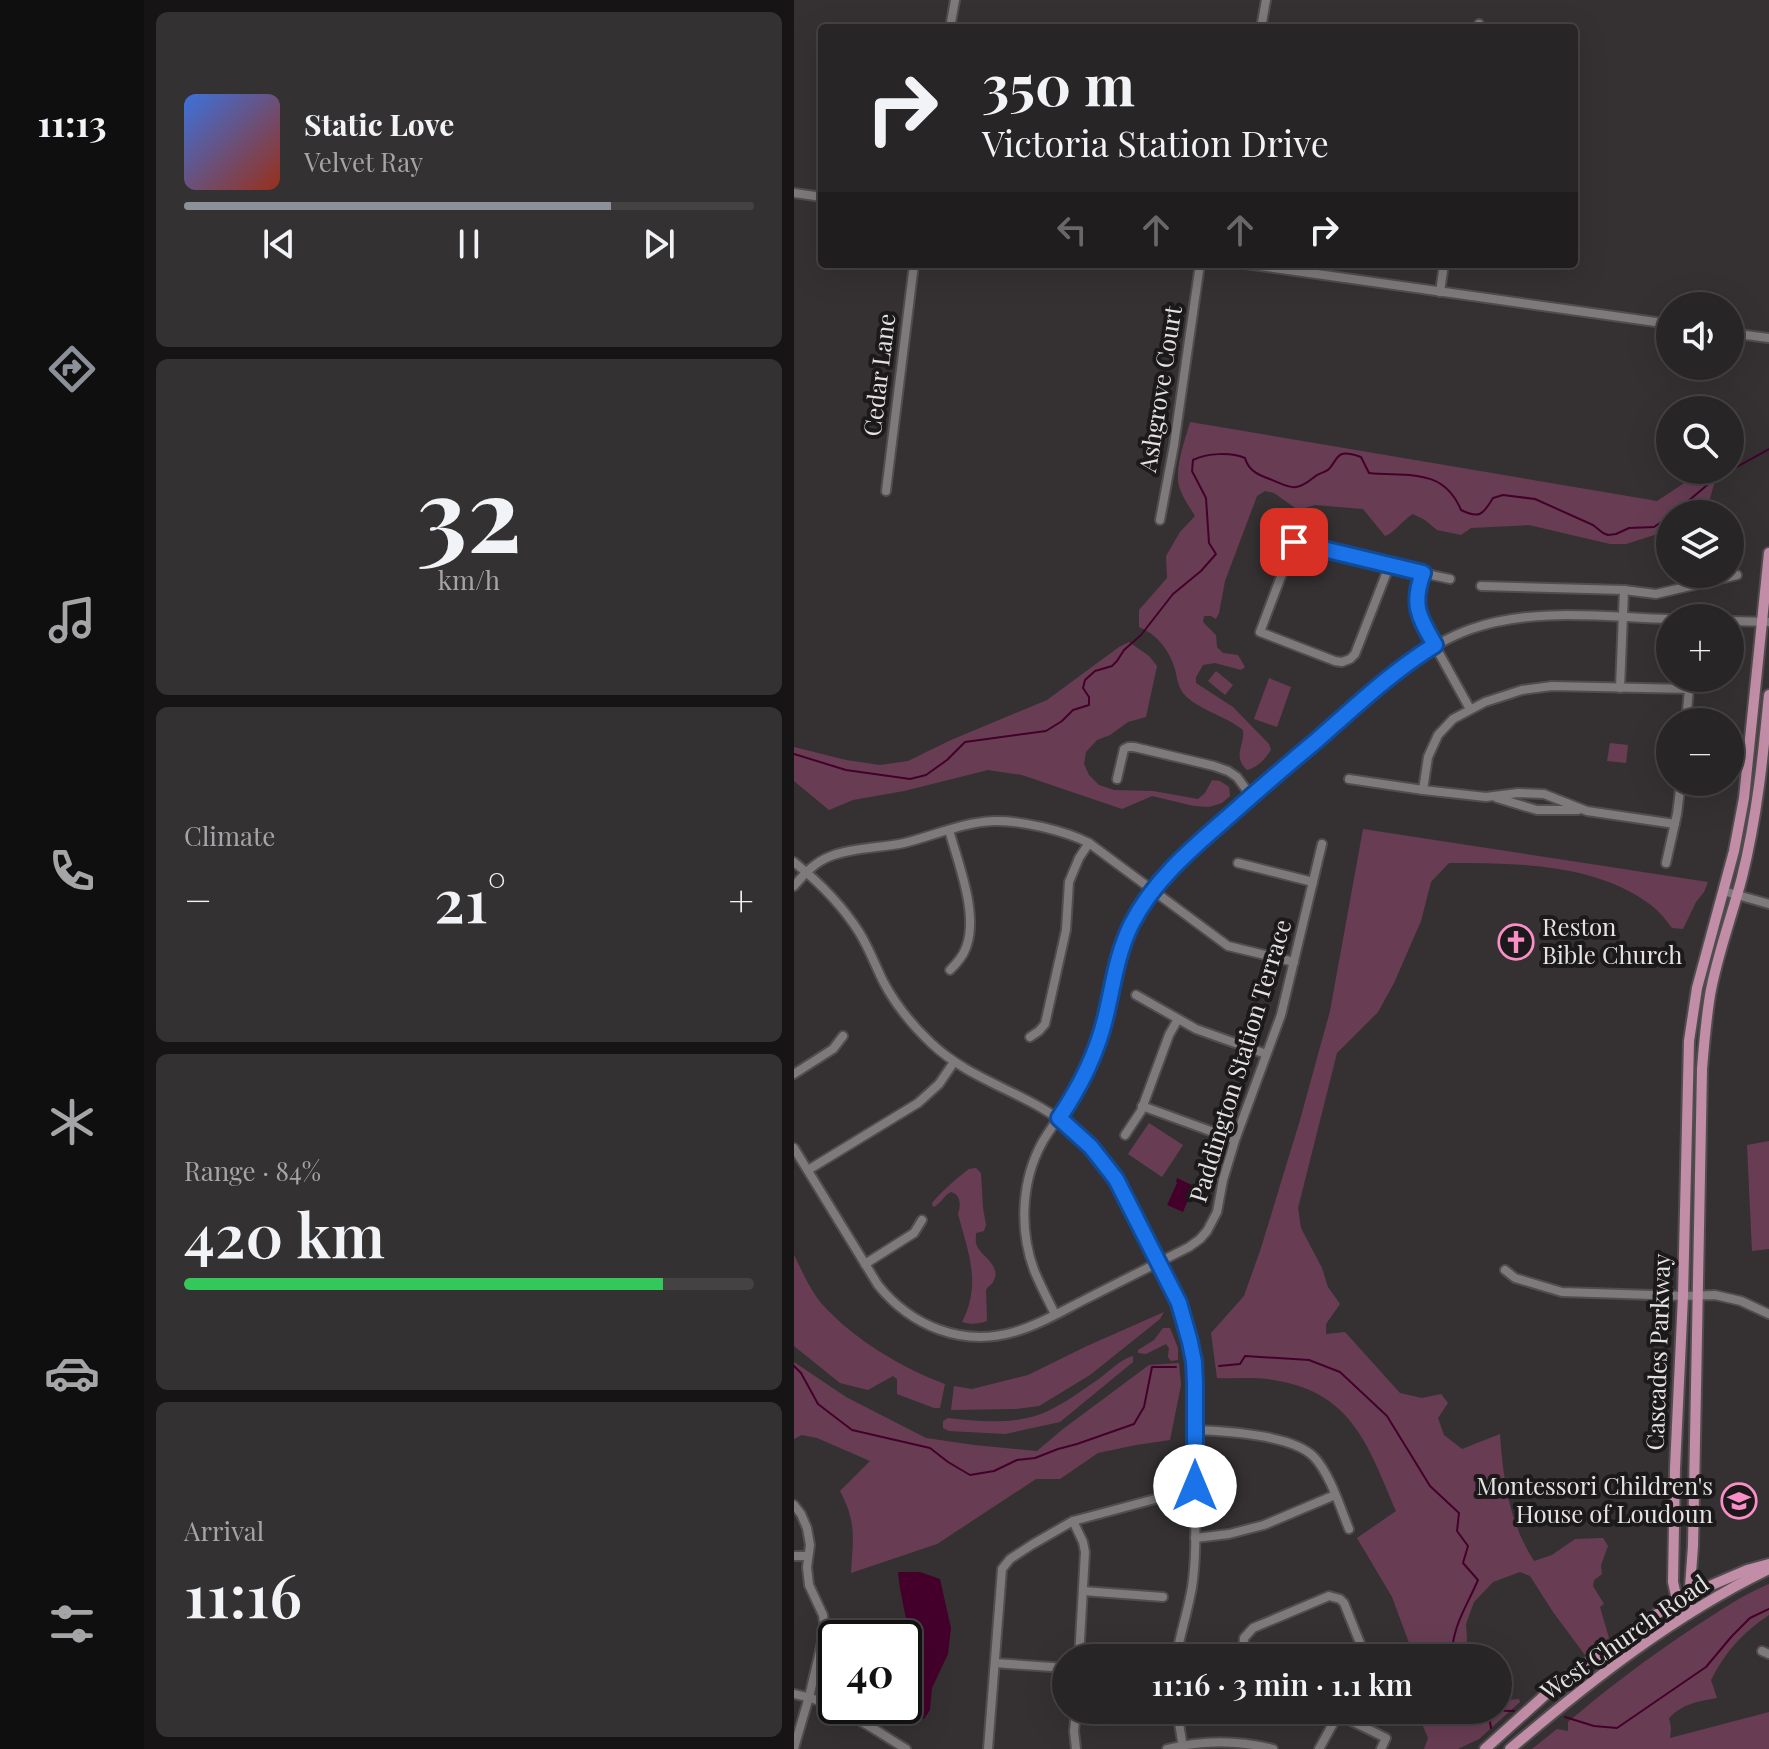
<!DOCTYPE html>
<meta charset="utf-8">
<style>
:root{--surface:#282526;--page:#343132;--text:#f1f3f6;--muted:#a5a5a7;--line:#444243;--accent:#8c9099}
body{margin:0;font-family:"Playfair Display",serif;background:var(--page);color:var(--text);height:100vh;display:flex;flex-direction:column;font-size:30px;white-space:nowrap}
*{box-sizing:border-box;margin:0}
p{font-size:26px;color:var(--muted)}
.icon{flex:none;width:44px;height:44px;fill:none;stroke:currentColor;stroke-width:2;stroke-linecap:round;stroke-linejoin:round}
.map{position:relative;flex:1;overflow:hidden}
.side{display:flex;flex-direction:column;gap:12px;padding:12px;background:#161415;width:650px}
.side>*{flex:none}
.guide{position:absolute;left:24px;top:24px;width:760px;height:244px;border-radius:8px;box-shadow:0 8px 32px #0002,0 0 0 2px var(--line);background:#282526;color:var(--text);overflow:hidden}
.tools{position:absolute;left:862px;top:292px;display:grid;gap:16px}
.tools a{display:grid;place-items:center;width:88px;height:88px;border-radius:50%;background:var(--surface);box-shadow:0 8px 32px #0002,0 0 0 2px var(--line);font-size:40px}
.speed{position:absolute;left:24px;top:1620px;display:flex;gap:16px;font-size:40px;font-weight:700;text-align:center}
.speed>*{display:grid;place-content:center;width:104px;height:104px;border-radius:50%;background:var(--surface);box-shadow:0 8px 32px #0002,0 0 0 2px var(--line);line-height:1}
.speed .limit{border:4px solid #111;border-radius:12px;background:#fff;color:#111}
.pin{position:absolute;display:grid;place-items:center;width:68px;height:68px;color:#fff;margin:-34px;border-radius:16px;box-shadow:0 4px 12px #0006}
.me{position:absolute;width:88px;margin:-44px;rotate:0deg;stroke-linejoin:round;filter:drop-shadow(0 0 6px #0008)}
.turn{display:flex;align-items:center;gap:28px;height:168px;padding:0 32px;font-size:36px}
.turn .icon{width:104px;height:104px;stroke-width:2.5}
.turn b{display:block;font-size:56px;line-height:68px}
.lanes{display:flex;align-items:center;height:76px;padding:0 32px;background:#0003;justify-content:center;gap:40px;direction:ltr}
.lanes .off{opacity:.35}
.big{font-size:60px;font-weight:600;line-height:1.1}
.side .tile{flex:1;display:flex;flex-direction:column;justify-content:center;gap:12px;min-width:0;padding:0 28px;border-radius:12px;background:var(--page)}
.side .dial{align-items:center;gap:0}
.dial b{font-size:104px;line-height:1}
.song{display:flex;align-items:center;gap:24px}
.cover{width:96px;height:96px;border-radius:12px;background:linear-gradient(135deg,hsl(220 70% 55%),hsl(10 70% 35%))}
.played{height:8px;border-radius:4px;background:linear-gradient(90deg,var(--accent) 75%,var(--line) 75%)}
.keys{display:flex;justify-content:space-around;direction:ltr}
.heat{display:flex;justify-content:space-between;align-items:center;font-size:44px;direction:ltr}
.charge{height:12px;border-radius:6px;background:linear-gradient(90deg,#34c759 84%,var(--line) 0)}
.trip{position:absolute;left:258px;top:1644px;width:460px;height:80px;border-radius:40px;background:var(--surface);box-shadow:0 8px 32px #0002,0 0 0 2px var(--line);font-weight:600;line-height:80px;text-align:center}
main{display:flex;flex:1;min-height:0}
.dock{display:flex;flex-direction:column;width:144px;justify-content:space-around;align-items:center;background:#100f0f;color:var(--muted)}
.dock .icon{width:56px;height:56px}
.dock .selected{color:var(--accent)}
.dock b{font-size:36px;color:var(--text)}
.map>svg:first-child{display:block}
</style>
<main>
<nav class="dock">
<b>11:13</b>
<svg class="icon selected" aria-label="directions" viewBox="0 0 24 24"><path d="M12 3l9 9-9 9-9-9zM9 14v-3h6M13 9l2 2-2 2"/></svg>
<svg class="icon" aria-label="music" viewBox="0 0 24 24"><path d="M9 18V5l10-2v13"/><circle cx="6" cy="18" r="3"/><circle cx="16" cy="16" r="3"/></svg>
<svg class="icon" aria-label="phone" viewBox="0 0 24 24"><path d="M5 4h4l2 5-3 2q2 4 5 5l2-3 5 2v4C11 20 4 13 5 4z"/></svg>
<svg class="icon" aria-label="climate" viewBox="0 0 24 24"><path d="M12 3v18M4 7l16 10M4 17L20 7"/></svg>
<svg class="icon" aria-label="car" viewBox="0 0 24 24"><path d="M5 17H2v-5l4-1 3-4h7l3 4 3 1v5h-3M9 17h6M6 11h13"/><circle cx="7" cy="17" r="2"/><circle cx="17" cy="17" r="2"/></svg>
<svg class="icon" aria-label="filters" viewBox="0 0 24 24"><path d="M4 7h16M4 17h16"/><circle cx="9" cy="7" r="2"/><circle cx="15" cy="17" r="2"/></svg>
</nav>
<section class="side">
<div class="tile">
<div class="song"><i class="cover"></i><div><b>Static Love</b><p>Velvet Ray</p></div></div>
<div class="played"></div>
<div class="keys"><svg class="icon" aria-label="previous" viewBox="0 0 24 24"><path d="M18 5L8 12l10 7zM5 5v14"/></svg><svg class="icon" aria-label="pause" viewBox="0 0 24 24"><path d="M8 5v14M16 5v14"/></svg><svg class="icon" aria-label="next" viewBox="0 0 24 24"><path d="M6 5l10 7-10 7zM19 5v14"/></svg></div>
</div>
<div class="tile dial"><b>32</b><p>km/h</p></div>
<div class="tile"><p>Climate</p>
<div class="heat"><a>−</a><b class="big">21°</b><a>+</a></div>
</div>
<div class="tile"><p>Range · 84%</p><b class="big">420 km</b><div class="charge"></div></div>
<div class="tile"><p>Arrival</p><b class="big">11:16</b></div>
</section>
<div class="map">
<svg width="975" height="1749" viewBox="0 0 975 1749">
<rect width="100%" height="100%" fill="#353133"/>
<g fill="#683d53">
<path d="M396 422 863 501 910 470H924L915 502 905 514H876V530L832 544H816L735 525 677 528 667 535 643 530 631 520 619 514C608 520 602 532 591 536L569 509 521 505 504 510 480 493 471 491 463 496 431 581 425 613 422 619 417 616H410L409 622 422 635 423 647 429 653 444 655 451 667 447 670 421 663 409 665 402 677V683L439 707 475 744 477 750C471 759 463 768 453 770 438 756 451 745 449 730 432 716 402 709 389 693 384 686 383 678 381 669 375 650 364 635 345 627V610L373 578 372 556 386 532 401 516C395 506 385 493 384 480 383 461 391 440 396 422Z"/>
<path d="M335 642 355 656 363 666 352 717 334 722 316 735 303 740 292 752 290 764 295 775 305 785 320 790 359 791 404 799 411 793 418 780 426 781 435 787 436 796 428 803 415 807 400 806 358 796 328 809 228 775 194 770 110 791 59 800 35 810 0 781V747L52 760 86 765 114 761 157 740 253 700 325 647Z"/>
<path d="M422 671 439 685 431 695 414 681Z"/>
<path d="M475 678 497 687 483 727 460 719Z"/>
<path d="M816 743 834 745 832 763 813 761Z"/>
<path d="M569 829 914 882 910 892 902 902 889 929 878 928C872 920 865 911 857 905 802 863 721 863 655 863L637 882 627 921 600 983 584 1012 543 1053 504 1208 507 1228 528 1268 534 1287 546 1304 532 1324V1334L551 1332 606 1393 628 1398 647 1394 654 1403 644 1418 650 1435 668 1449 706 1434C709 1479 715 1522 740 1561L758 1555 781 1539 809 1538 814 1546 807 1565 808 1574 800 1580 799 1586 810 1604 806 1607 815 1638 791 1655 759 1612 736 1576 726 1572 699 1582 680 1602 672 1624 673 1640 669 1658H618V1651L598 1597 563 1538 602 1511C573 1443 557 1389 473 1379 457 1377 440 1379 423 1378L417 1333 450 1296 467 1248 506 1120 536 1011Z"/>
<path d="M355 1123 389 1145 368 1177 334 1154Z"/>
<path d="M975 1141V1249L958 1251 953 1145Z"/>
<path d="M182 1168 187 1173 189 1208 192 1225 190 1231 182 1233C182 1237 181 1242 183 1246 187 1256 207 1265 200 1280 199 1284 194 1286 192 1290L193 1321C184 1324 178 1325 168 1322 188 1284 174 1252 164 1214 167 1205 167 1195 157 1192 150 1195 146 1205 139 1207L138 1203C148 1191 162 1179 175 1169Z"/>
<path d="M0 1255C8 1271 16 1290 28 1304 59 1339 108 1368 151 1384L146 1408H140L103 1394V1379L99 1376 74 1390 46 1383 0 1346Z"/>
<path d="M370 1312 366 1319 296 1375 245 1406 221 1409 157 1410 160 1386 178 1389 234 1375 293 1346Z"/>
<path d="M369 1328H376L384 1348V1360L377 1361 374 1357 375 1348 372 1344 352 1354 344 1353V1350L360 1340Z"/>
<path d="M339 1356V1362L266 1422 211 1434 155 1431 149 1428V1421L154 1418C186 1422 225 1425 254 1411 271 1403 287 1391 302 1381 315 1372 325 1360 339 1356Z"/>
<path d="M0 1362 52 1397 132 1438 180 1445 243 1451 269 1429 355 1365 385 1363 387 1385 376 1440 342 1445 304 1453 266 1479H242L143 1544 57 1573C59 1539 63 1523 46 1491L76 1461 23 1438 8 1435 0 1439Z"/>
<path d="M975 1584V1615C949 1632 931 1652 917 1680L923 1698C904 1701 888 1704 875 1718L877 1728 876 1738 975 1712V1749H738L763 1729 774 1731V1722C814 1688 855 1657 899 1628 924 1612 948 1595 975 1584Z"/>
<path d="M725 1699 726 1702 685 1739 664 1749H630L634 1738 622 1710H704V1701Z"/>
</g>
<g fill="#44002b">
<path d="M383 1178 400 1186 389 1212 373 1205 383 1183 382 1181Z"/>
<path d="M104 1572H126L146 1579 157 1628 154 1654 138 1688 136 1710 130 1719 123 1717C116 1693 119 1667 116 1641 113 1618 106 1596 104 1572Z"/>
</g>
<g fill="none" stroke-linecap="round" stroke-linejoin="round">
<g stroke="#44002b" stroke-width="2">
<path d="M879 514 919 480 975 449"/>
<path d="M0 754 52 770 116 779 132 775 153 760 171 742 252 731 268 721 279 710 295 705V697L289 688 291 680 301 671 318 666 323 661 330 650 347 635 379 594 407 571 422 554 415 543 412 498 398 471 399 460C413 453 437 452 451 458 454 469 462 474 473 478 495 486 499 494 519 478 524 473 531 473 535 469 540 464 542 456 548 454 554 452 561 455 567 457L575 473C613 477 649 467 667 510 685 519 689 515 699 498L709 495 741 499 799 525 809 533 814 535 822 534 835 528 860 527 876 516"/>
<path d="M0 1366 7 1373 24 1404 58 1430 136 1448 154 1462 176 1475 200 1471 223 1460 241 1458 264 1449 283 1444 340 1424 350 1407 358 1367H382"/>
<path d="M425 1366 446 1364 451 1356 515 1360 546 1372 593 1416 636 1486 665 1513 663 1531 674 1546 669 1563 684 1580C673 1606 657 1628 658 1658"/>
<path d="M678 1710 720 1711"/>
<path d="M681 1712 695 1716 697 1728"/>
<path d="M771 1717 800 1726 823 1728 912 1667 938 1636 956 1618 975 1609"/>
</g>
<defs>
<g id="minor">
<path d="M156 28 161 0"/>
<path d="M467 28 472 0"/>
<path d="M685 28V24"/>
<path d="M0 193 28 197"/>
<path d="M452 264 876 324"/>
<path d="M646 292 650 264"/>
<path d="M936 333 975 338"/>
<path d="M92 491 120 264"/>
<path d="M366 520 380 445 406 264"/>
<path d="M596 564 561 654 556 659 548 662 541 661 466 632 500 542C552 554 604 568 656 579"/>
<path d="M629 573C623 588 621 601 625 617L676 709"/>
<path d="M687 586 830 590 862 594 943 575"/>
<path d="M936 621 975 622"/>
<path d="M826 688 830 590"/>
<path d="M892 722 896 678"/>
<path d="M323 779 330 749 334 747H340L420 766 434 771 443 777 457 796"/>
<path d="M555 779 629 790 692 797 724 793 750 794 793 811 881 824"/>
<path d="M629 790 634 757 644 735 659 719 691 702 728 690 758 686 895 689"/>
<path d="M703 798 743 810H784"/>
<path d="M155 830C164 863 186 917 171 950 168 958 162 964 156 970"/>
<path d="M0 862C25 882 48 905 65 932 75 948 81 965 89 981 101 1004 118 1025 137 1043 179 1083 237 1093 280 1131 313 1160 332 1196 351 1235 365 1263 383 1292 391 1323 406 1375 401 1431 401 1485 401 1519 403 1554 398 1587 394 1611 386 1634 382 1658"/>
<path d="M444 863 519 882"/>
<path d="M872 863 883 814 887 782"/>
<path d="M0 886C11 873 21 862 37 856 60 847 87 848 110 843 139 836 169 822 200 821 226 820 272 831 295 843L434 946 500 962"/>
<path d="M929 891 975 904"/>
<path d="M342 995 402 1029 472 1054"/>
<path d="M236 1037 245 1031 251 1024 272 930 275 882 285 858 295 843"/>
<path d="M0 1074 39 1049 49 1036"/>
<path d="M348 1106 441 1140"/>
<path d="M331 1135 347 1111 375 1035 384 1019"/>
<path d="M0 1148 84 1285C117 1326 168 1347 220 1332 245 1325 268 1311 292 1299 326 1282 361 1264 395 1247L406 1239 413 1231 423 1212 429 1180 441 1140 487 1015 528 844"/>
<path d="M14 1170 124 1103 145 1084 160 1062"/>
<path d="M71 1264 120 1233 128 1220"/>
<path d="M711 1270 721 1278 768 1292 889 1296 921 1295 947 1301 975 1314"/>
<path d="M261 1314C254 1300 246 1285 240 1270 225 1229 227 1180 249 1141 265 1115 284 1092 296 1064 315 1019 315 969 337 925 360 880 397 849 433 817 461 793 489 769 516 746 565 705 617 650 677 629 740 607 811 617 876 619"/>
<path d="M401 1430C431 1431 499 1435 520 1457 536 1474 546 1507 555 1529"/>
<path d="M0 1505 7 1514 13 1528 16 1545 13 1567 15 1585 29 1615 31 1630 15 1697 0 1748"/>
<path d="M279 1521 289 1542 291 1552 285 1658"/>
<path d="M401 1538 435 1534 470 1525 541 1495"/>
<path d="M0 1556H13"/>
<path d="M289 1591 369 1597"/>
<path d="M968 1651 975 1654"/>
<path d="M449 1658 450 1638 459 1628 535 1596 546 1599 550 1603 568 1648 570 1658"/>
<path d="M201 1663 272 1668"/>
<path d="M0 1694C45 1703 74 1726 112 1749"/>
<path d="M282 1710 280 1731 282 1749"/>
<path d="M383 1710 389 1748"/>
<path d="M535 1710 592 1738 587 1749"/>
<path d="M194 1749 208 1569 216 1559 239 1544 279 1521 376 1495"/>
<path d="M373 1749C408 1740 444 1740 479 1749"/>
<path d="M525 1749 546 1711"/>
</g>
<g id="major">
<path d="M894 1614 883 1600 879 1582 881 1468 889 1296 895 1041 903 988 940 851 950 798 975 553"/>
<path d="M894 1614 899 1546 908 1069C910 1044 912 1020 916 995 923 955 938 916 948 877 963 817 969 756 975 695"/>
<path d="M691 1749 761 1686 883 1600 953 1570 975 1564"/>
<path d="M716 1749C796 1681 880 1615 975 1569"/>
</g>
</defs>
<use href="#minor" stroke="#514d4f" stroke-width="12"/>
<use href="#major" stroke="#514d4f" stroke-width="14"/>
<use href="#minor" stroke="#7e797b" stroke-width="8"/>
<use href="#major" stroke="#c28da7" stroke-width="10"/>
</g>
<g fill="none" stroke-linecap="round" stroke-linejoin="round">
<defs>
<path id="route" d="M401 1486V1384L400 1362 396 1342 385 1303 322 1179 297 1147 265 1118C286 1087 302 1056 311 1019 319 987 322 956 337 925 359 881 397 849 434 817 463 791 492 766 522 741 560 708 597 672 641 645 625 617 617 605 629 573L500 542"/>
</defs>
<use href="#route" stroke="#114b97" stroke-width="20"/>
<use href="#route" stroke="#1a73e8" stroke-width="14"/>
</g>
<defs>
<symbol id="church-ring" viewBox="-11 -11 22 22"><circle r="9.5" fill="#1b191a" stroke="#fa8fc7" stroke-width="1.5"/><path d="M-1.2-6h2.4v3.5h3.3v2.4h-3.3V6h-2.4V-.1h-3.3v-2.4h3.3Z" fill="#fa8fc7"/></symbol>
<symbol id="school-ring" viewBox="-11 -11 22 22"><circle r="9.5" fill="#1b191a" stroke="#fa8fc7" stroke-width="1.5"/><path d="M0-5L7-2L0 1L-7-2ZM-4 1L0 2.5L4 1V4Q0 6-4 4Z" fill="#fa8fc7"/></symbol>
</defs>
<g fill-rule="evenodd">
<use href="#church-ring" x="702" y="922" width="40" height="40"/>
<use href="#school-ring" x="925" y="1481" width="40" height="40"/>
</g>
<g text-anchor="middle" stroke-width="8" stroke-linejoin="round" paint-order="stroke">
<g font-size="24" fill="#e5e2e3" stroke="#1b191a">
<text transform="translate(86 375) rotate(-83)" y="8">Cedar Lane</text>
<text transform="translate(367 389) rotate(-81)" y="8">Ashgrove Court</text>
<text transform="translate(447 1061) rotate(-73)" y="8">Paddington Station Terrace</text>
<text transform="translate(865 1352) rotate(-88)" y="8">Cascades Parkway</text>
<text transform="translate(831 1638) rotate(-35)" y="8">West Church Road</text>
</g>
<g font-size="24" fill="#e5e2e3" stroke="#1b191a" text-anchor="start">
<text x="748" y="936">Reston<tspan x="748" dy="28">Bible Church</tspan></text>
<text x="919" y="1495" text-anchor="end">Montessori Children's<tspan x="919" dy="28">House of Loudoun</tspan></text>
</g>
</g>
</svg>
<div class="tools">
<a><svg class="icon" aria-label="sound" viewBox="0 0 24 24"><path d="M4 9h4l5-4v14l-5-4H4zM17 9q2 3 0 6"/></svg></a>
<a><svg class="icon" aria-label="search" viewBox="0 0 24 24"><circle cx="10" cy="10" r="6"/><path d="M15 15l6 6"/></svg></a>
<a><svg class="icon" aria-label="layers" viewBox="0 0 24 24"><path d="M12 4l9 5-9 5-9-5zM3 14l9 5 9-5"/></svg></a>
<a>+</a>
<a>−</a>
</div>
<div class="speed"><div class="limit">40</div></div>
<div class="pin" style="left:500px;top:542px;background:#d93025"><svg class="icon" aria-label="arrive" viewBox="0 0 24 24"><path d="M6 21V4h12l-3 4 3 4H6"/></svg></div>
<svg class="me" style="left:401px;top:1486px" viewBox="-20 -20 40 40"><circle r="19" fill="#fff"/><path d="M0-13L10 11 0 6-10 11z" fill="#1a73e8"/></svg>
<div class="trip">11:16 · 3 min · 1.1 km</div>
<div class="guide">
<div class="turn"><svg class="icon" aria-label="right" viewBox="0 0 24 24"><path d="M7 20v-9h11M14 6l5 5-5 5"/></svg><div><b>350 m</b>Victoria Station Drive</div></div>
<div class="lanes"><svg class="icon off" aria-label="left" viewBox="0 0 24 24"><path d="M17 20v-9H6M10 6l-5 5 5 5"/></svg><svg class="icon off" aria-label="ahead" viewBox="0 0 24 24"><path d="M12 20V5M6 11l6-6 6 6"/></svg><svg class="icon off" aria-label="ahead" viewBox="0 0 24 24"><path d="M12 20V5M6 11l6-6 6 6"/></svg><svg class="icon" aria-label="right" viewBox="0 0 24 24"><path d="M7 20v-9h11M14 6l5 5-5 5"/></svg></div>
</div>
</div>
</main>
